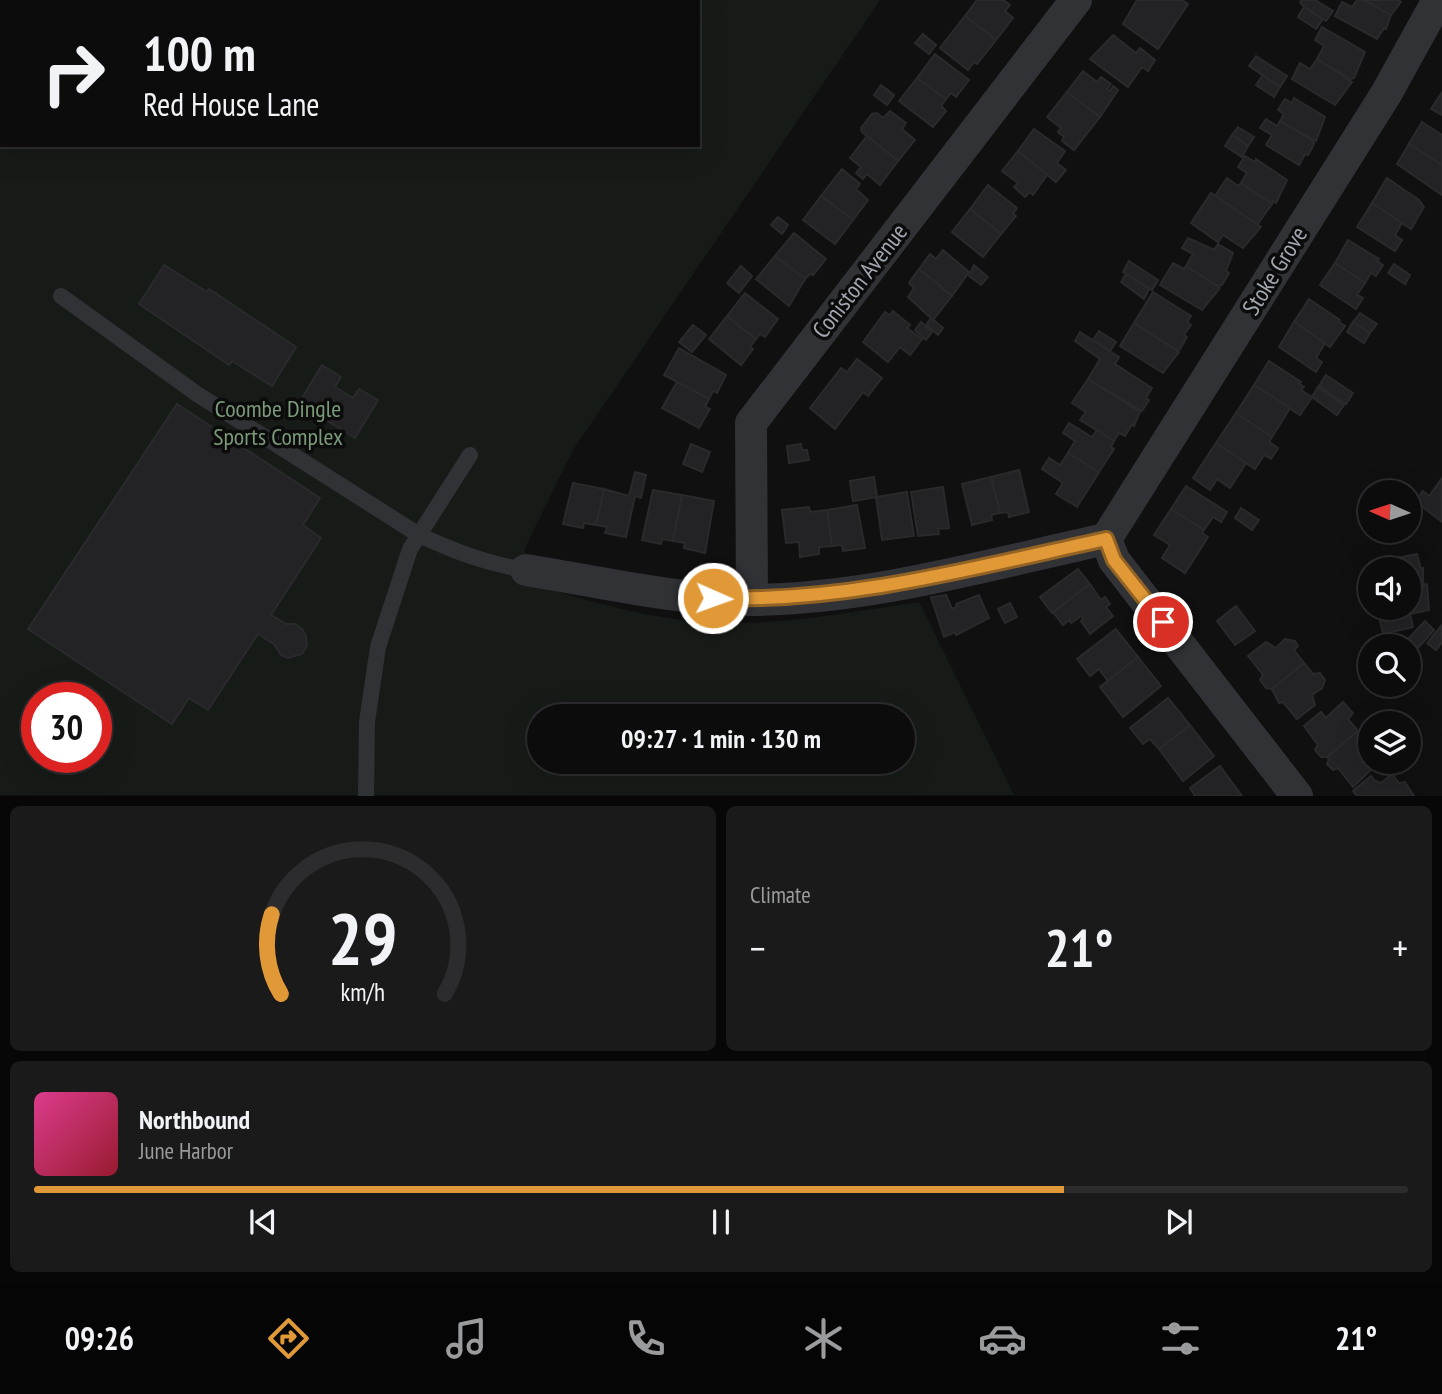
<!DOCTYPE html>
<meta charset="utf-8">
<style>
:root{--surface:#0c0c0d;--page:#1a1a1b;--text:#f1f3f6;--muted:#9a9b9d;--line:#2c2c2e;--accent:#e19938}
body{margin:0;font-family:"PT Sans Narrow",sans-serif;background:var(--page);color:var(--text);height:100vh;display:flex;flex-direction:column;font-size:26px;white-space:nowrap}
*{box-sizing:border-box;margin:0}
p{font-size:23px;color:var(--muted)}
.icon{flex:none;width:38px;height:38px;fill:none;stroke:currentColor;stroke-width:2;stroke-linecap:round;stroke-linejoin:round}
.map{position:relative;height:796px;overflow:hidden}
.side{display:flex;flex-direction:column;gap:10px;padding:10px;background:#070707;flex:1}
.side>*{flex:none}
.banner{position:absolute;left:0px;top:0px;width:700px;height:147px;box-shadow:0 7px 28px #0002,0 0 0 2px var(--line);background:#0c0c0d;color:var(--text);overflow:hidden}
.needle{width:46px;rotate:273deg}
.fabs{position:absolute;left:1358px;top:480px;display:grid;gap:14px}
.fabs a{display:grid;place-items:center;width:63px;height:63px;border-radius:50%;background:var(--surface);box-shadow:0 7px 28px #0002,0 0 0 2px var(--line);font-size:35px}
.speed{position:absolute;left:21px;top:682px;display:flex;gap:14px;font-size:35px;font-weight:700;text-align:center}
.speed>*{display:grid;place-content:center;width:91px;height:91px;border-radius:50%;background:var(--surface);box-shadow:0 7px 28px #0002,0 0 0 2px var(--line);line-height:1}
.speed .limit{border:10px solid #d22;background:#fff;color:#111}
.pin{position:absolute;display:grid;place-items:center;width:60px;height:60px;color:#fff;margin:-30px;border:4px solid #fff;border-radius:50%;box-shadow:0 2px 7px #0007}
.me{position:absolute;width:77px;margin:-38px;rotate:92deg;stroke-linejoin:round;filter:drop-shadow(0 0 5px #0008)}
.turn{display:flex;align-items:center;gap:24px;height:147px;padding:0 28px;font-size:32px}
.turn .icon{width:91px;height:91px;stroke-width:2.5}
.turn b{display:block;font-size:49px;line-height:60px}
.big{font-size:52px;font-weight:700;line-height:1.1}
.side .tile{flex:1;display:flex;flex-direction:column;justify-content:center;gap:10px;min-width:0;padding:0 24px;border-radius:10px;background:var(--page)}
.side .dial{align-items:center;gap:0}
.dial svg{height:182px;overflow:visible;fill:none;stroke:var(--line);stroke-width:7;stroke-linecap:round;text-anchor:middle}
.dial text{fill:var(--text);stroke:none}
.song{display:flex;align-items:center;gap:21px}
.cover{width:84px;height:84px;border-radius:10px;background:linear-gradient(135deg,hsl(330 70% 55%),hsl(350 70% 35%))}
.played{height:7px;border-radius:4px;background:linear-gradient(90deg,var(--accent) 75%,var(--line) 75%)}
.keys{display:flex;justify-content:space-around;direction:ltr}
.heat{display:flex;justify-content:space-between;align-items:center;font-size:38px;direction:ltr}
.side .tiles{flex:1;display:grid;gap:10px;grid-template-columns:1fr 1fr}
.tile:last-child{grid-column:span 2}
.trip{position:absolute;left:527px;top:704px;width:388px;height:70px;border-radius:35px;background:var(--surface);box-shadow:0 7px 28px #0002,0 0 0 2px var(--line);font-weight:700;line-height:70px;text-align:center}
.tab-bar{display:flex;height:112px;justify-content:space-around;align-items:center;background:#050505;color:var(--muted)}
.tab-bar .icon{width:49px;height:49px}
.tab-bar .current{color:var(--accent)}
.tab-bar b{font-size:32px;color:var(--text)}
.map>svg:first-child{display:block}
</style>
<div class="map">
<svg width="1442" height="796" viewBox="0 0 1442 796">
<rect width="100%" height="100%" fill="#101011"/>
<path fill="#171b17" fill-rule="evenodd" d="M0 0H880L573 450 525 548 524 582C590 601 658 623 728 623 792 624 855 611 919 602L1014 795H0ZM2 2H698V145H2ZM37 698H96V758H37ZM539 716H903V761H539Z"/>
<g fill="#232325" stroke="#2a2a2d" stroke-width="2">
<path d="M977 0H1003L1010 5 1005 11 1013 18 996 40 965 16Z"/>
<path d="M1137 0H1182L1188 4 1158 49 1123 24Z"/>
<path d="M1301 0H1315L1333 11 1326 21 1304 7 1300 2Z"/>
<path d="M1357 0H1364L1391 15 1386 29 1384 28 1377 39 1335 16 1342 2 1352 7Z"/>
<path d="M1364 0H1398L1401 2 1391 15Z"/>
<path d="M1304 7 1323 19 1316 29 1298 17Z"/>
<path d="M965 16 996 40 977 64 974 62 968 70 940 48Z"/>
<path d="M1322 27 1365 52 1354 78 1351 79 1317 59 1324 46 1315 40Z"/>
<path d="M923 34 936 45 929 54 915 43Z"/>
<path d="M1113 35 1136 53 1140 48 1155 60 1148 71 1142 67 1128 87 1090 59Z"/>
<path d="M935 54 969 80 956 97 951 93 946 99 917 78Z"/>
<path d="M1256 56 1287 76 1280 87 1249 66Z"/>
<path d="M1317 59 1352 82 1335 105 1292 79 1300 63 1310 69Z"/>
<path d="M1083 71 1097 82 1101 77 1111 84 1107 89 1110 91 1113 86 1118 90 1100 117 1067 92Z"/>
<path d="M1263 75 1280 87 1274 97 1256 85Z"/>
<path d="M917 78 946 99 941 106 946 111 933 127 899 101Z"/>
<path d="M881 85 894 95 887 105 874 95Z"/>
<path d="M1067 92 1100 117 1074 150 1062 141 1064 137 1058 132 1061 128 1047 117Z"/>
<path d="M1442 92V115L1431 109Z"/>
<path d="M1294 98 1325 117 1316 141 1280 121 1284 114 1278 110 1285 99 1292 103Z"/>
<path d="M890 111 906 123 902 129 915 140 898 161 862 132 861 128 872 114 877 113 883 118Z"/>
<path d="M1266 119 1277 126 1280 121 1313 141 1314 144 1308 155 1305 154 1299 165 1266 145 1272 135 1260 128Z"/>
<path d="M1422 122 1442 135V165L1409 144Z"/>
<path d="M1238 127 1254 137 1248 146 1232 135Z"/>
<path d="M1034 129 1065 151 1057 163 1066 170 1056 182 1018 151Z"/>
<path d="M1232 135 1248 146 1242 157 1225 146Z"/>
<path d="M867 136 898 161 880 185 867 174 863 179 856 173 861 167 850 158Z"/>
<path d="M1409 144 1442 165V195L1397 164Z"/>
<path d="M1018 151 1047 175 1033 195 1030 192 1025 197 1014 187 1018 183 1002 171Z"/>
<path d="M1245 156 1255 162 1256 159 1287 180 1276 203 1273 201 1272 204 1241 183 1247 173 1238 167Z"/>
<path d="M842 169 860 184 856 189 868 200 853 220 821 196Z"/>
<path d="M1227 178 1238 186 1241 183 1272 204 1257 225 1215 196Z"/>
<path d="M1387 178 1419 200 1424 207 1411 229 1372 203Z"/>
<path d="M988 185 1017 208 1013 214 1016 216 1001 234 970 209Z"/>
<path d="M1211 193 1261 227 1243 248 1223 235 1218 242 1191 223Z"/>
<path d="M821 196 853 220 835 244 803 220Z"/>
<path d="M1372 203 1402 223 1395 235 1402 240 1395 251 1357 227Z"/>
<path d="M970 209 1001 234 983 257 952 232Z"/>
<path d="M778 217 788 225 782 234 771 225Z"/>
<path d="M794 233 826 259 813 275 810 274 805 279 775 256Z"/>
<path d="M1188 238 1214 250 1218 244 1233 253 1226 271 1229 273 1222 285 1218 286 1186 266 1193 254 1182 248Z"/>
<path d="M1348 240 1379 259 1377 261 1383 265 1376 276 1371 273 1365 283 1335 263Z"/>
<path d="M943 250 969 272 952 296 919 269 930 254 936 259Z"/>
<path d="M775 256 805 279 789 306 756 279Z"/>
<path d="M1129 261 1158 280 1152 290 1123 272Z"/>
<path d="M1173 263 1184 269 1186 266 1220 288 1202 310 1160 285Z"/>
<path d="M1335 263 1365 283 1357 295 1363 298 1356 309 1320 285Z"/>
<path d="M1394 264 1410 275 1405 284 1388 273Z"/>
<path d="M164 265 207 292 209 289 296 347 272 386 232 361 229 365 139 304Z"/>
<path d="M974 265 988 277 981 285 969 276Z"/>
<path d="M741 266 752 276 739 293 727 283Z"/>
<path d="M919 269 952 296 933 320 908 297 914 288 909 283Z"/>
<path d="M1126 274 1149 289 1144 299 1121 282Z"/>
<path d="M1153 292 1191 316 1187 322 1191 325 1184 335 1187 337 1180 349 1177 350 1134 323Z"/>
<path d="M745 293 778 319 765 337 760 334 756 339 727 316Z"/>
<path d="M1309 299 1340 320 1339 322 1345 326 1330 347 1294 322Z"/>
<path d="M893 311 910 325 907 328 922 339 910 355 900 347 888 362 863 342 885 312 890 315Z"/>
<path d="M1360 313 1377 324 1370 333 1353 322Z"/>
<path d="M727 316 756 339 750 347 753 349 741 365 709 339Z"/>
<path d="M931 318 943 328 938 335 926 325Z"/>
<path d="M921 322 932 332 926 340 915 330Z"/>
<path d="M1294 322 1325 343 1316 358 1322 362 1316 372 1279 347Z"/>
<path d="M1353 322 1370 333 1364 343 1347 332Z"/>
<path d="M1134 323 1179 352 1163 373 1120 346Z"/>
<path d="M693 325 706 335 692 352 679 342Z"/>
<path d="M1099 331 1116 342 1110 351 1093 340Z"/>
<path d="M1080 332 1119 357 1115 364 1152 388 1146 398 1149 400 1142 411 1088 379 1100 359 1075 341Z"/>
<path d="M679 348 726 375 717 393 713 391 709 399 664 375Z"/>
<path d="M857 359 882 378 868 396 863 392 835 429 810 408 841 368 847 372Z"/>
<path d="M1269 361 1301 382 1299 384 1304 387 1301 390 1312 397 1300 415 1254 385Z"/>
<path d="M322 365 341 377 335 387 353 398 359 389 378 400 355 438 299 403Z"/>
<path d="M1326 375 1353 393 1346 404 1319 386Z"/>
<path d="M1088 379 1140 412 1134 426 1132 424 1125 436 1119 433 1114 441 1080 420 1086 412 1072 403Z"/>
<path d="M677 382 709 399 705 407 710 409 699 428 662 408Z"/>
<path d="M1254 385 1290 408 1272 437 1236 413Z"/>
<path d="M1318 387 1344 405 1337 415 1312 397Z"/>
<path d="M177 404 320 498 303 525 321 538 271 615 286 624H295L302 629 306 636 307 645 302 654 288 658 281 655 274 644 258 634 208 710 189 698 172 724 28 629Z"/>
<path d="M1236 413 1272 437 1269 442 1278 448 1271 459 1264 455 1255 469 1216 443Z"/>
<path d="M1069 423 1092 437 1097 430 1114 441 1111 447 1114 449 1099 472 1068 453 1075 441 1063 433Z"/>
<path d="M1216 443 1246 463 1230 488 1217 479 1210 490 1193 478Z"/>
<path d="M691 444 710 452 702 472 683 464Z"/>
<path d="M801 444 802 450H807L809 460 789 463 787 446Z"/>
<path d="M1068 453 1099 472 1077 507 1056 494 1063 483 1042 469 1049 458 1060 465Z"/>
<path d="M1019 470 1029 512 1009 517 1008 512 1000 513 991 477Z"/>
<path d="M635 472 646 475 641 498 635 496 626 537 605 533 607 527 596 525 604 489 629 496Z"/>
<path d="M874 477 877 497 853 501 850 481Z"/>
<path d="M991 477 1000 513 991 515 992 520 972 525 962 484Z"/>
<path d="M1442 478V522L1415 501 1423 491 1429 496Z"/>
<path d="M573 483 604 489 596 525 584 523 583 528 563 524Z"/>
<path d="M1186 486 1227 512 1221 522 1213 517 1204 530 1171 509Z"/>
<path d="M943 487 949 528 938 529 939 534 918 536 911 492Z"/>
<path d="M653 490 682 495 673 541 662 539 661 544 642 540Z"/>
<path d="M907 492 914 536 882 540 876 497Z"/>
<path d="M682 495 714 501 705 553 684 548 685 543 673 541Z"/>
<path d="M857 505 865 548 843 551 842 545 832 546 827 510Z"/>
<path d="M809 507 810 512 827 510 832 546 819 547V554L800 557 799 542 786 543 782 510Z"/>
<path d="M1241 508 1259 520 1252 530 1235 518Z"/>
<path d="M1171 509 1204 530 1202 533 1208 537 1185 573 1162 558 1170 545 1154 535Z"/>
<path d="M1417 554 1421 569 1423 568V580L1409 583V569H1379L1378 562Z"/>
<path d="M1078 569 1090 584 1052 613 1040 597Z"/>
<path d="M1423 580 1424 585 1427 584 1429 610 1410 614 1413 627 1383 634 1377 607H1409V583Z"/>
<path d="M1090 584 1101 600 1105 597 1110 604 1106 607 1113 616 1090 634 1081 621 1084 619 1081 616 1071 623 1069 620 1063 625 1053 612Z"/>
<path d="M946 595 952 609 957 607 956 604 979 595 989 618 956 635 955 632 944 637 931 597Z"/>
<path d="M1010 603 1017 617 1005 623 998 609Z"/>
<path d="M1236 606 1255 631 1235 645 1217 621Z"/>
<path d="M1425 621 1434 630 1418 648 1408 639Z"/>
<path d="M1441 626 1442 642 1436 650 1427 643Z"/>
<path d="M1116 629 1138 657 1108 681 1099 669 1090 676 1077 659Z"/>
<path d="M1285 639 1295 641 1298 646 1294 650 1304 663 1272 689 1266 688 1260 680 1263 675 1248 656 1266 642 1276 648Z"/>
<path d="M1138 657 1161 686 1123 717 1100 687Z"/>
<path d="M1304 663 1313 674 1320 673 1325 680 1322 688 1312 695 1315 705 1297 719 1283 702 1279 703 1272 689Z"/>
<path d="M1168 698 1190 725 1159 749 1150 739 1143 744 1130 728Z"/>
<path d="M1343 702 1353 713 1348 719 1358 731 1327 757H1321L1315 750 1318 745 1304 726 1321 712 1326 718Z"/>
<path d="M1190 725 1214 756 1183 781 1159 749Z"/>
<path d="M1358 731 1370 745V761H1380L1353 787 1338 768 1333 770 1327 764 1329 759 1327 757Z"/>
<path d="M1220 766 1242 796H1195L1190 788Z"/>
<path d="M1392 774 1399 783 1405 782 1414 796H1357L1353 791 1371 776 1375 781 1381 783Z"/>
</g>
<g fill="none" stroke-linecap="round" stroke-linejoin="round">
<g stroke="#313236" stroke-width="16">
<path d="M61 296 197 394 419 535C454 551 487 564 526 570"/>
<path d="M366 796 367 722 378 647 410 549 470 455"/>
</g>
<g stroke="#313236" stroke-width="32">
<path d="M1106 539 1386 94 1438 0"/>
<path d="M1106 539 1114 560 1297 796"/>
<path d="M526 570C600 582 676 600 751 600 871 599 990 564 1106 539"/>
<path d="M752 600 751 423 1076 0"/>
</g>
</g>
<g fill="none" stroke-linecap="round" stroke-linejoin="round">
<defs>
<path id="route" d="M713 598C846 603 977 567 1106 539L1114 560 1163 622"/>
</defs>
<use href="#route" stroke="#926324" stroke-width="18"/>
<use href="#route" stroke="#e19938" stroke-width="12"/>
</g>
<g text-anchor="middle" stroke-width="7" stroke-linejoin="round" paint-order="stroke">
<g font-size="24" fill="#a2a8b1" stroke="#0b0b0c">
<text transform="translate(1275 271) rotate(-58)" y="8">Stoke Grove</text>
<text transform="translate(860 281) rotate(-52)" y="8">Coniston Avenue</text>
</g>
<g font-size="24" fill="#7b9a7a" stroke="#0b0b0c">
<text x="278" y="417">Coombe Dingle<tspan x="278" dy="28">Sports Complex</tspan></text>
</g>
</g>
</svg>
<div class="fabs">
<a><svg class="needle" viewBox="-14 -14 28 28"><path d="M0-13l5 13h-10z" fill="#e53935"/><path d="M0 13l5-13h-10z" fill="#9a9b9d"/></svg></a>
<a><svg class="icon" aria-label="sound" viewBox="0 0 24 24"><path d="M4 9h4l5-4v14l-5-4H4zM17 9q2 3 0 6"/></svg></a>
<a><svg class="icon" aria-label="search" viewBox="0 0 24 24"><circle cx="10" cy="10" r="6"/><path d="M15 15l6 6"/></svg></a>
<a><svg class="icon" aria-label="layers" viewBox="0 0 24 24"><path d="M12 4l9 5-9 5-9-5zM3 14l9 5 9-5"/></svg></a>
</div>
<div class="speed"><div class="limit">30</div></div>
<div class="pin" style="left:1163px;top:622px;background:#d93025"><svg class="icon" aria-label="arrive" viewBox="0 0 24 24"><path d="M6 21V4h12l-3 4 3 4H6"/></svg></div>
<svg class="me" style="left:713px;top:598px" viewBox="-20 -20 40 40"><circle r="17" fill="#e19938" stroke="#fff" stroke-width="3"/><path d="M0-11L8 9 0 5-8 9z" fill="#fff"/></svg>
<div class="trip">09:27 · 1 min · 130 m</div>
<div class="banner">
<div class="turn"><svg class="icon" aria-label="right" viewBox="0 0 24 24"><path d="M7 20v-9h11M14 6l5 5-5 5"/></svg><div><b>100 m</b>Red House Lane</div></div>
</div>
</div>
<section class="side">
<div class="tiles">
<div class="tile dial"><svg viewBox="0 0 100 80">
<path d="M14 69A42 42 0 1 1 86 69"/>
<path d="M14 69A42 42 0 0 1 10 34" stroke="#e19938"/>
<text x="50" y="56" font-size="32" font-weight="700">29</text>
<text x="50" y="72" font-size="11">km/h</text>
</svg></div>
<div class="tile"><p>Climate</p>
<div class="heat"><a>−</a><b class="big">21°</b><a>+</a></div>
</div>
<div class="tile">
<div class="song"><i class="cover"></i><div><b>Northbound</b><p>June Harbor</p></div></div>
<div class="played"></div>
<div class="keys"><svg class="icon" aria-label="previous" viewBox="0 0 24 24"><path d="M18 5L8 12l10 7zM5 5v14"/></svg><svg class="icon" aria-label="pause" viewBox="0 0 24 24"><path d="M8 5v14M16 5v14"/></svg><svg class="icon" aria-label="next" viewBox="0 0 24 24"><path d="M6 5l10 7-10 7zM19 5v14"/></svg></div>
</div>
</div>
</section>
<nav class="tab-bar">
<b>09:26</b>
<svg class="icon current" aria-label="directions" viewBox="0 0 24 24"><path d="M12 3l9 9-9 9-9-9zM9 14v-3h6M13 9l2 2-2 2"/></svg>
<svg class="icon" aria-label="music" viewBox="0 0 24 24"><path d="M9 18V5l10-2v13"/><circle cx="6" cy="18" r="3"/><circle cx="16" cy="16" r="3"/></svg>
<svg class="icon" aria-label="phone" viewBox="0 0 24 24"><path d="M5 4h4l2 5-3 2q2 4 5 5l2-3 5 2v4C11 20 4 13 5 4z"/></svg>
<svg class="icon" aria-label="climate" viewBox="0 0 24 24"><path d="M12 3v18M4 7l16 10M4 17L20 7"/></svg>
<svg class="icon" aria-label="car" viewBox="0 0 24 24"><path d="M5 17H2v-5l4-1 3-4h7l3 4 3 1v5h-3M9 17h6M6 11h13"/><circle cx="7" cy="17" r="2"/><circle cx="17" cy="17" r="2"/></svg>
<svg class="icon" aria-label="filters" viewBox="0 0 24 24"><path d="M4 7h16M4 17h16"/><circle cx="9" cy="7" r="2"/><circle cx="15" cy="17" r="2"/></svg>
<b>21°</b>
</nav>
